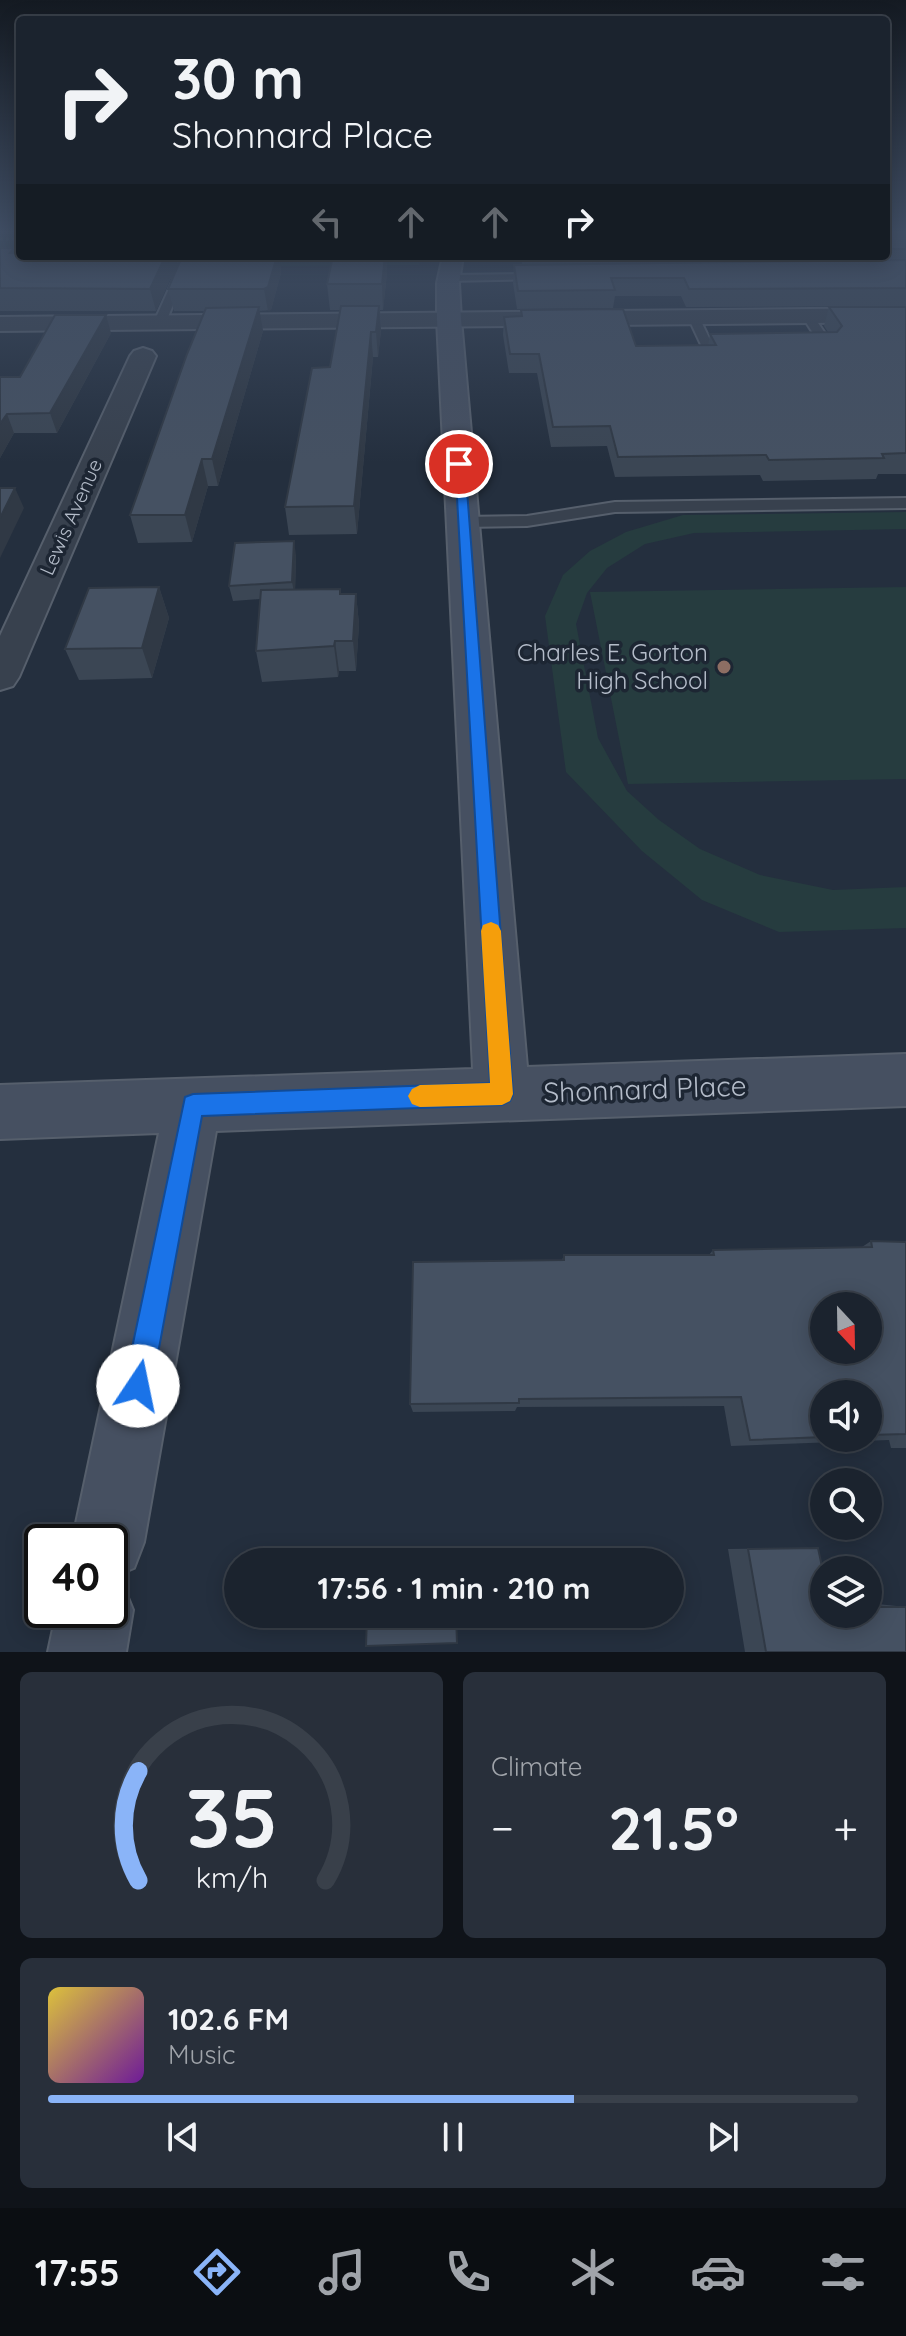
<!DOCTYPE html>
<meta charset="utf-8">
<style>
:root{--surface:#1b232e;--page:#282f3a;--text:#f1f3f6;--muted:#a0a4aa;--line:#39404a;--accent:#8ab4f8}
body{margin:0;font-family:Quicksand,sans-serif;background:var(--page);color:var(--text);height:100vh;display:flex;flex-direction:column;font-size:30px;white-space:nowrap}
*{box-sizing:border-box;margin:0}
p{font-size:26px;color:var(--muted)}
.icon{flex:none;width:44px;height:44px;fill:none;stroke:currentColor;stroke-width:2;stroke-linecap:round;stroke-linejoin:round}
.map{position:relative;height:1652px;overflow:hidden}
.side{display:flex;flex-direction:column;gap:20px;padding:20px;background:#0f1319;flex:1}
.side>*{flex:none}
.top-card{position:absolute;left:16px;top:16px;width:874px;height:244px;border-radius:8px;box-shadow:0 4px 20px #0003,0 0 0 2px var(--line);background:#1b232e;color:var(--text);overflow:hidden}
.needle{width:52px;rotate:158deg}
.buttons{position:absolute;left:810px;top:1292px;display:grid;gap:16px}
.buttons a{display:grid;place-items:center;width:72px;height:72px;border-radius:50%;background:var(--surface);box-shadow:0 4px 20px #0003,0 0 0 2px var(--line);font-size:40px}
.speed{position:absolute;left:24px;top:1524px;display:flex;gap:16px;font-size:40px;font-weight:700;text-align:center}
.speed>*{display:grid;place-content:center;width:104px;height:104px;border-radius:50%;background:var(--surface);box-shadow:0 4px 20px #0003,0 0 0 2px var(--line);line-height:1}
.speed .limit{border:4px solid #111;border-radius:12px;background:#fff;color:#111}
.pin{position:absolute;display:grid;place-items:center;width:68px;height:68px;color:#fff;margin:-34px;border:4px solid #fff;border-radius:50%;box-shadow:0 2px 8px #0007}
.me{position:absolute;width:88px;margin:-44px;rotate:11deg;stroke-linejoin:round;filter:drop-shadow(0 0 6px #0008)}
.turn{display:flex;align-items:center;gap:28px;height:168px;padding:0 24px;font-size:36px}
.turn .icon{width:104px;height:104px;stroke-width:2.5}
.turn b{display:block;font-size:56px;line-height:68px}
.lanes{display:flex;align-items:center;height:76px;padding:0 24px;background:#0003;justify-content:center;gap:40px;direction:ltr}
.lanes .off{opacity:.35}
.big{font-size:60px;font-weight:800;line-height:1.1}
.side .card{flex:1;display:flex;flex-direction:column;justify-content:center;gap:12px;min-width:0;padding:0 28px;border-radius:12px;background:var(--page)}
.side .dial{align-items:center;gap:0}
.dial svg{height:208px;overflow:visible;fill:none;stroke:var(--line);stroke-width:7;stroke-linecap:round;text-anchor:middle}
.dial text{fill:var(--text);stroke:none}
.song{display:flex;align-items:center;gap:24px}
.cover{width:96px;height:96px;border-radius:12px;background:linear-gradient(135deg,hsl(50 70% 55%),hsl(280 70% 35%))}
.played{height:8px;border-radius:4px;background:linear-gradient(90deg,var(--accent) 65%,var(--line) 65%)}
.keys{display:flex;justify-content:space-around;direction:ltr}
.heat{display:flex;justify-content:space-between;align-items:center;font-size:44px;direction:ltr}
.side .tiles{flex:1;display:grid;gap:20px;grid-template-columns:1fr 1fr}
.card:last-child{grid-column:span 2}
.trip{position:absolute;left:224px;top:1548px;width:460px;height:80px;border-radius:40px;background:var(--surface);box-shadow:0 4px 20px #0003,0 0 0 2px var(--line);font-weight:800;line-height:80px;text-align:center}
.menu{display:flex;height:128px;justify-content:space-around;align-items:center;background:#0b0e12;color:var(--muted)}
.menu .icon{width:56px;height:56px}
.menu .current{color:var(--accent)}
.menu b{font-size:36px;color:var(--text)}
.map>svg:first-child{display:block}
</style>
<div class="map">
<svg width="906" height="1652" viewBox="0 0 906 1652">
<rect width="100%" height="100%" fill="#242f3e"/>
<g fill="#263c3f">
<path d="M0 231H20V256H422L419 265 0 269Z"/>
<path d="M906 512V529L694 533 645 544 607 568 587 593 576 624 598 738 627 791 659 820 700 849 760 875 833 890 906 887V928L779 932 702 900 642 851 566 772 545 616 563 575 590 551 626 532 683 515Z"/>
<path d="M906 587V779L628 784 590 592Z"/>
</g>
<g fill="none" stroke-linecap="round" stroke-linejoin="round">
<defs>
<g id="lane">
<path d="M543 274 547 275V279L449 281 444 278 449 275Z"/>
<path d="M178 277 183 280 166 322 156 325 154 322 173 280Z"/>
<path d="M808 312 812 314 833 345 831 348 812 349 806 345 818 341 802 316Z"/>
<path d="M690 315H698L711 342H733L739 346 733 350 703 349 688 317Z"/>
<path d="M906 498V508L615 512 527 526 463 527 455 522 463 517 527 516 615 502Z"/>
</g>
<g id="street">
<path d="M906 308V322L0 331V317Z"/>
<path d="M143 348 152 351 156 356 19 677 13 686 0 690V636L130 356 134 351Z"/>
</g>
<g id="secondary">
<path d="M443 256H463L459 283 461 319 527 1067 906 1054V1106L216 1131 144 1542 134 1568 110 1578V1542H72L159 1133 0 1139V1085L473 1069 437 319V283Z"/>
<path d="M110 1578 122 1583 133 1610 126 1652H48L57 1610H110Z"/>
</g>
</defs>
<use href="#lane" stroke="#565f6c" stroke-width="4"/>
<use href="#street" stroke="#565f6c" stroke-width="4"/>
<use href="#secondary" stroke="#565f6c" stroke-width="4"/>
<path stroke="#44595c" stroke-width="3" stroke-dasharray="3 3" stroke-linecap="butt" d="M0 239H20"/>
<use href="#lane" fill="#38414e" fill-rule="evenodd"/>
<use href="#street" fill="#38414e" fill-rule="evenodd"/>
<use href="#secondary" fill="#465061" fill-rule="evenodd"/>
</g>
<g fill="#3b4654" fill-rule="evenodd">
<path d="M886 231H906V306L686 307 681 296H615L613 308 517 309 513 283 514 265H522L521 256H886Z"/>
<path d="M0 248 16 253 20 256H279L281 273 271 310 259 311 263 331 218 486H208L192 542 138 543 130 515 204 311H174L168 289 173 277 170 279 156 311H0Z"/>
<path d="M333 256H386L387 273 383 310H380L381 330 378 357H373L357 534 289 535 285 507 330 367 341 310H330L327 284Z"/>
<path d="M829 307H906V474H878L876 479 763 481 760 475 615 477 607 446 551 447 537 373H509L503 335 504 317 521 316V310L636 346 708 345 710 334 828 332 824 326Z"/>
<path d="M111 333 57 433H14L0 458V377H20Z"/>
<path d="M296 555 295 590 340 589 341 594H356L359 624 356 671H339L338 677 262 682 256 651 260 599 233 601 229 586Z"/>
<path d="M159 587 169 618 152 678 79 680 65 649Z"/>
<path d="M871 1241 906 1242V1448H891L889 1440 731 1446 724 1406 517 1407 515 1411 413 1412 410 1404 562 1260 564 1255H709L713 1250 862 1247ZM824 1394H868V1438H824Z"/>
<path d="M794 1548H818L824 1614H868V1603L906 1607V1652H745L728 1549Z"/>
<path d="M455 1554V1562L369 1556 374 1555Z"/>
</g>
<g fill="#303945">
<path d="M167 256H176L180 274 170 279 156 311 150 289 165 257Z"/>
<path d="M277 256H279L281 273 271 310 268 311 264 289Z"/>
<path d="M385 256H386L387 273 383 310 382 284Z"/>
<path d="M379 306 381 330 378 357 376 332Z"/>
<path d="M259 307 263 331 218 486 212 459Z"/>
<path d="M106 315 111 333 57 433 50 413Z"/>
<path d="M371 332 373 357 357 534 354 506Z"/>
<path d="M7 414 14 433 0 458V424Z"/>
<path d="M202 459 208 486 192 542 185 515Z"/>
<path d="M15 488 24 508 0 558V518Z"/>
<path d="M294 541 296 555 295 597 292 582Z"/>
<path d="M159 587 169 618 152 678 142 648Z"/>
<path d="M356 594 359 624 356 671 353 641Z"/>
<path d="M335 641 339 671 338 677 334 646Z"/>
</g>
<g fill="#455162" stroke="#303945" stroke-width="2" fill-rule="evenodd">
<rect x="886" y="231" width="20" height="18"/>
<path d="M0 248H14L10 253H20V256H167L165 257 150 289 0 288Z"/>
<path d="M178 256H277L268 287 264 289H168L181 259Z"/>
<path d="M333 256H385L382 284H327Z"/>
<path d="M906 260V288L689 289 684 278H611L615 290 518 291 514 265Z"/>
<path d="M341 306H379L376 332H371L354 506 285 507 312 368 330 367Z"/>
<path d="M259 307 212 459H202L185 515H130L187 354 206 308Z"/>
<path d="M829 307H906V453L882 454 884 458 769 460 766 455 618 457 610 426 553 427 539 354H510L504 317 522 316 521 310 623 309 636 346 716 345 710 334 837 332 842 326Z"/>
<path d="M55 315H106L50 413 7 414 0 424V377H20Z"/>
<path d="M0 488H15L0 518Z"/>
<path d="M294 541 292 582 229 586 235 543Z"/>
<path d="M159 587 142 648 65 649 89 588Z"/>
<path d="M340 589V594H356L353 641H335L334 646 256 651 261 590Z"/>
<path d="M871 1241 906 1242V1434L868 1435V1394H824V1437L750 1440 741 1397 519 1399V1403L410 1404 413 1262 564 1260V1255H714L713 1250 872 1247ZM824 1306H868V1350H824Z"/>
<path d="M818 1548 824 1576V1614H868V1607H906V1652H766L748 1549Z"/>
<path d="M455 1555V1562H369V1556Z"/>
<path d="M367 1614H456L457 1643 366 1646Z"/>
</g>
<linearGradient id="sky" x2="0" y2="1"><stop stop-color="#141a22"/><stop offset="0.5" stop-color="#3f4d63"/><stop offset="1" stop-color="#3f4d63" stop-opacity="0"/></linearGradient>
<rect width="906" height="463" fill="url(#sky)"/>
<path fill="#1a73e8" stroke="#114b97" stroke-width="2" d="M455 462 465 464 513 1094 510 1101 502 1105 202 1116 152 1386 148 1396 138 1400 128 1396 124 1386 185 1097 193 1094 490 1083Z"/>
<path fill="#f59e0b" d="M491 922 498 925 501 931 513 1094 510 1101 502 1105 420 1107 412 1104 408 1096 412 1089 420 1085 490 1083 481 931 483 925Z"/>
<circle fill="#8d6e63" stroke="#1d2633" stroke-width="3" cx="724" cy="667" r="8"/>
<g text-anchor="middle" stroke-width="7" stroke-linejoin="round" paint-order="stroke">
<g font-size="20" fill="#b4bcc9" stroke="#1d2633">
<text transform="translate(71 517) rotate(-66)" y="7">Lewis Avenue</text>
</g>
<g font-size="24" fill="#b4bcc9" stroke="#1d2633" text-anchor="end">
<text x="708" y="661">Charles E. Gorton<tspan x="708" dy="28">High School</tspan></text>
</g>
<g font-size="28" fill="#b4bcc9" stroke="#1d2633">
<text transform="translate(645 1089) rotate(-2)" y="10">Shonnard Place</text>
</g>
</g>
</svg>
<div class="buttons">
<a><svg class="needle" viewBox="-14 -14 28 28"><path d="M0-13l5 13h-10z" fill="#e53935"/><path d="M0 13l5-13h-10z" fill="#a0a4aa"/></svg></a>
<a><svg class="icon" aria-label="sound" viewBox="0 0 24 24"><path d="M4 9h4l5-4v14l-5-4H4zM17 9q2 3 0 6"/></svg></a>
<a><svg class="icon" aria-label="search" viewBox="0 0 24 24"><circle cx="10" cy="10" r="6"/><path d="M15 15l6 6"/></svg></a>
<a><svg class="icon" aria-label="layers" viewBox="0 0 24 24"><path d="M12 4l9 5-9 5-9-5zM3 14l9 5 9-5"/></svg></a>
</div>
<div class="speed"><div class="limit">40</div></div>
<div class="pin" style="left:459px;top:464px;background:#d93025"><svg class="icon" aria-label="arrive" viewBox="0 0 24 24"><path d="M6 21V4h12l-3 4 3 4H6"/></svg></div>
<svg class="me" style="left:138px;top:1386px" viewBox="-20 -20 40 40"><circle r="19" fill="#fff"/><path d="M0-13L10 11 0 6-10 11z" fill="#1a73e8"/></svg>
<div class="trip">17:56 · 1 min · 210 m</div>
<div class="top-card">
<div class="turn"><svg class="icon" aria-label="right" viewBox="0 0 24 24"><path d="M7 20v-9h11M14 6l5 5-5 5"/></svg><div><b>30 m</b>Shonnard Place</div></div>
<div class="lanes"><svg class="icon off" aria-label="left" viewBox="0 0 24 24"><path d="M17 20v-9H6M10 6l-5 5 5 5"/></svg><svg class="icon off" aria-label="ahead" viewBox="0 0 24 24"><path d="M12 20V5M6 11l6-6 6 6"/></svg><svg class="icon off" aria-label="ahead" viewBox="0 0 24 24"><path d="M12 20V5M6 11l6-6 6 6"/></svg><svg class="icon" aria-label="right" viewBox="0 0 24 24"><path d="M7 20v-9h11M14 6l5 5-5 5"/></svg></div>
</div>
</div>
<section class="side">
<div class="tiles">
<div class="card dial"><svg viewBox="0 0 100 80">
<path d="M14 69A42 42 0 1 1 86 69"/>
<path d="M14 69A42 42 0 0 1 14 27" stroke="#8ab4f8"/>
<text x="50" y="56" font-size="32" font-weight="700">35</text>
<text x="50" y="72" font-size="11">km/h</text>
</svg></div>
<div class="card"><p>Climate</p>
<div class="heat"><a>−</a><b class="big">21.5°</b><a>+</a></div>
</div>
<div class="card">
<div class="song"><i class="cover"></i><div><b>102.6 FM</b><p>Music</p></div></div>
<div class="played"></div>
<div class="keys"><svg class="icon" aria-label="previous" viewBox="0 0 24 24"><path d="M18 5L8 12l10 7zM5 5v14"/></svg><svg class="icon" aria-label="pause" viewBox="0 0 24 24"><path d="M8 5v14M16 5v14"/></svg><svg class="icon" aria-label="next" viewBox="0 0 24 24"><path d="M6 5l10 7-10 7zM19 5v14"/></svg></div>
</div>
</div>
</section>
<nav class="menu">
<b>17:55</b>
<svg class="icon current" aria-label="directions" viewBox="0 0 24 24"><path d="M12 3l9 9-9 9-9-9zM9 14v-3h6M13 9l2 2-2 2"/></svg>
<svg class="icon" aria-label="music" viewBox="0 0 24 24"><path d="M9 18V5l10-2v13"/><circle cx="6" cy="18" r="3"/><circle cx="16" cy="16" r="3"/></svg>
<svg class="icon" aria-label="phone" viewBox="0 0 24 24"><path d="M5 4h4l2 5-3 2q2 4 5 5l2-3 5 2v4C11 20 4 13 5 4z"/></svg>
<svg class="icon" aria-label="climate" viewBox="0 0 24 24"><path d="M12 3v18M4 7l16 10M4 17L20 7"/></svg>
<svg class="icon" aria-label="car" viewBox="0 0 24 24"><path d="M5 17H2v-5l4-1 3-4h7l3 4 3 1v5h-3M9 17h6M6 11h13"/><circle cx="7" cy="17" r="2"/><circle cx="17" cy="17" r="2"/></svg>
<svg class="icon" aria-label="filters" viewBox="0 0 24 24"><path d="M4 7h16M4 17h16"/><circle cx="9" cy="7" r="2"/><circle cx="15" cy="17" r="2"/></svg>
</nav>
